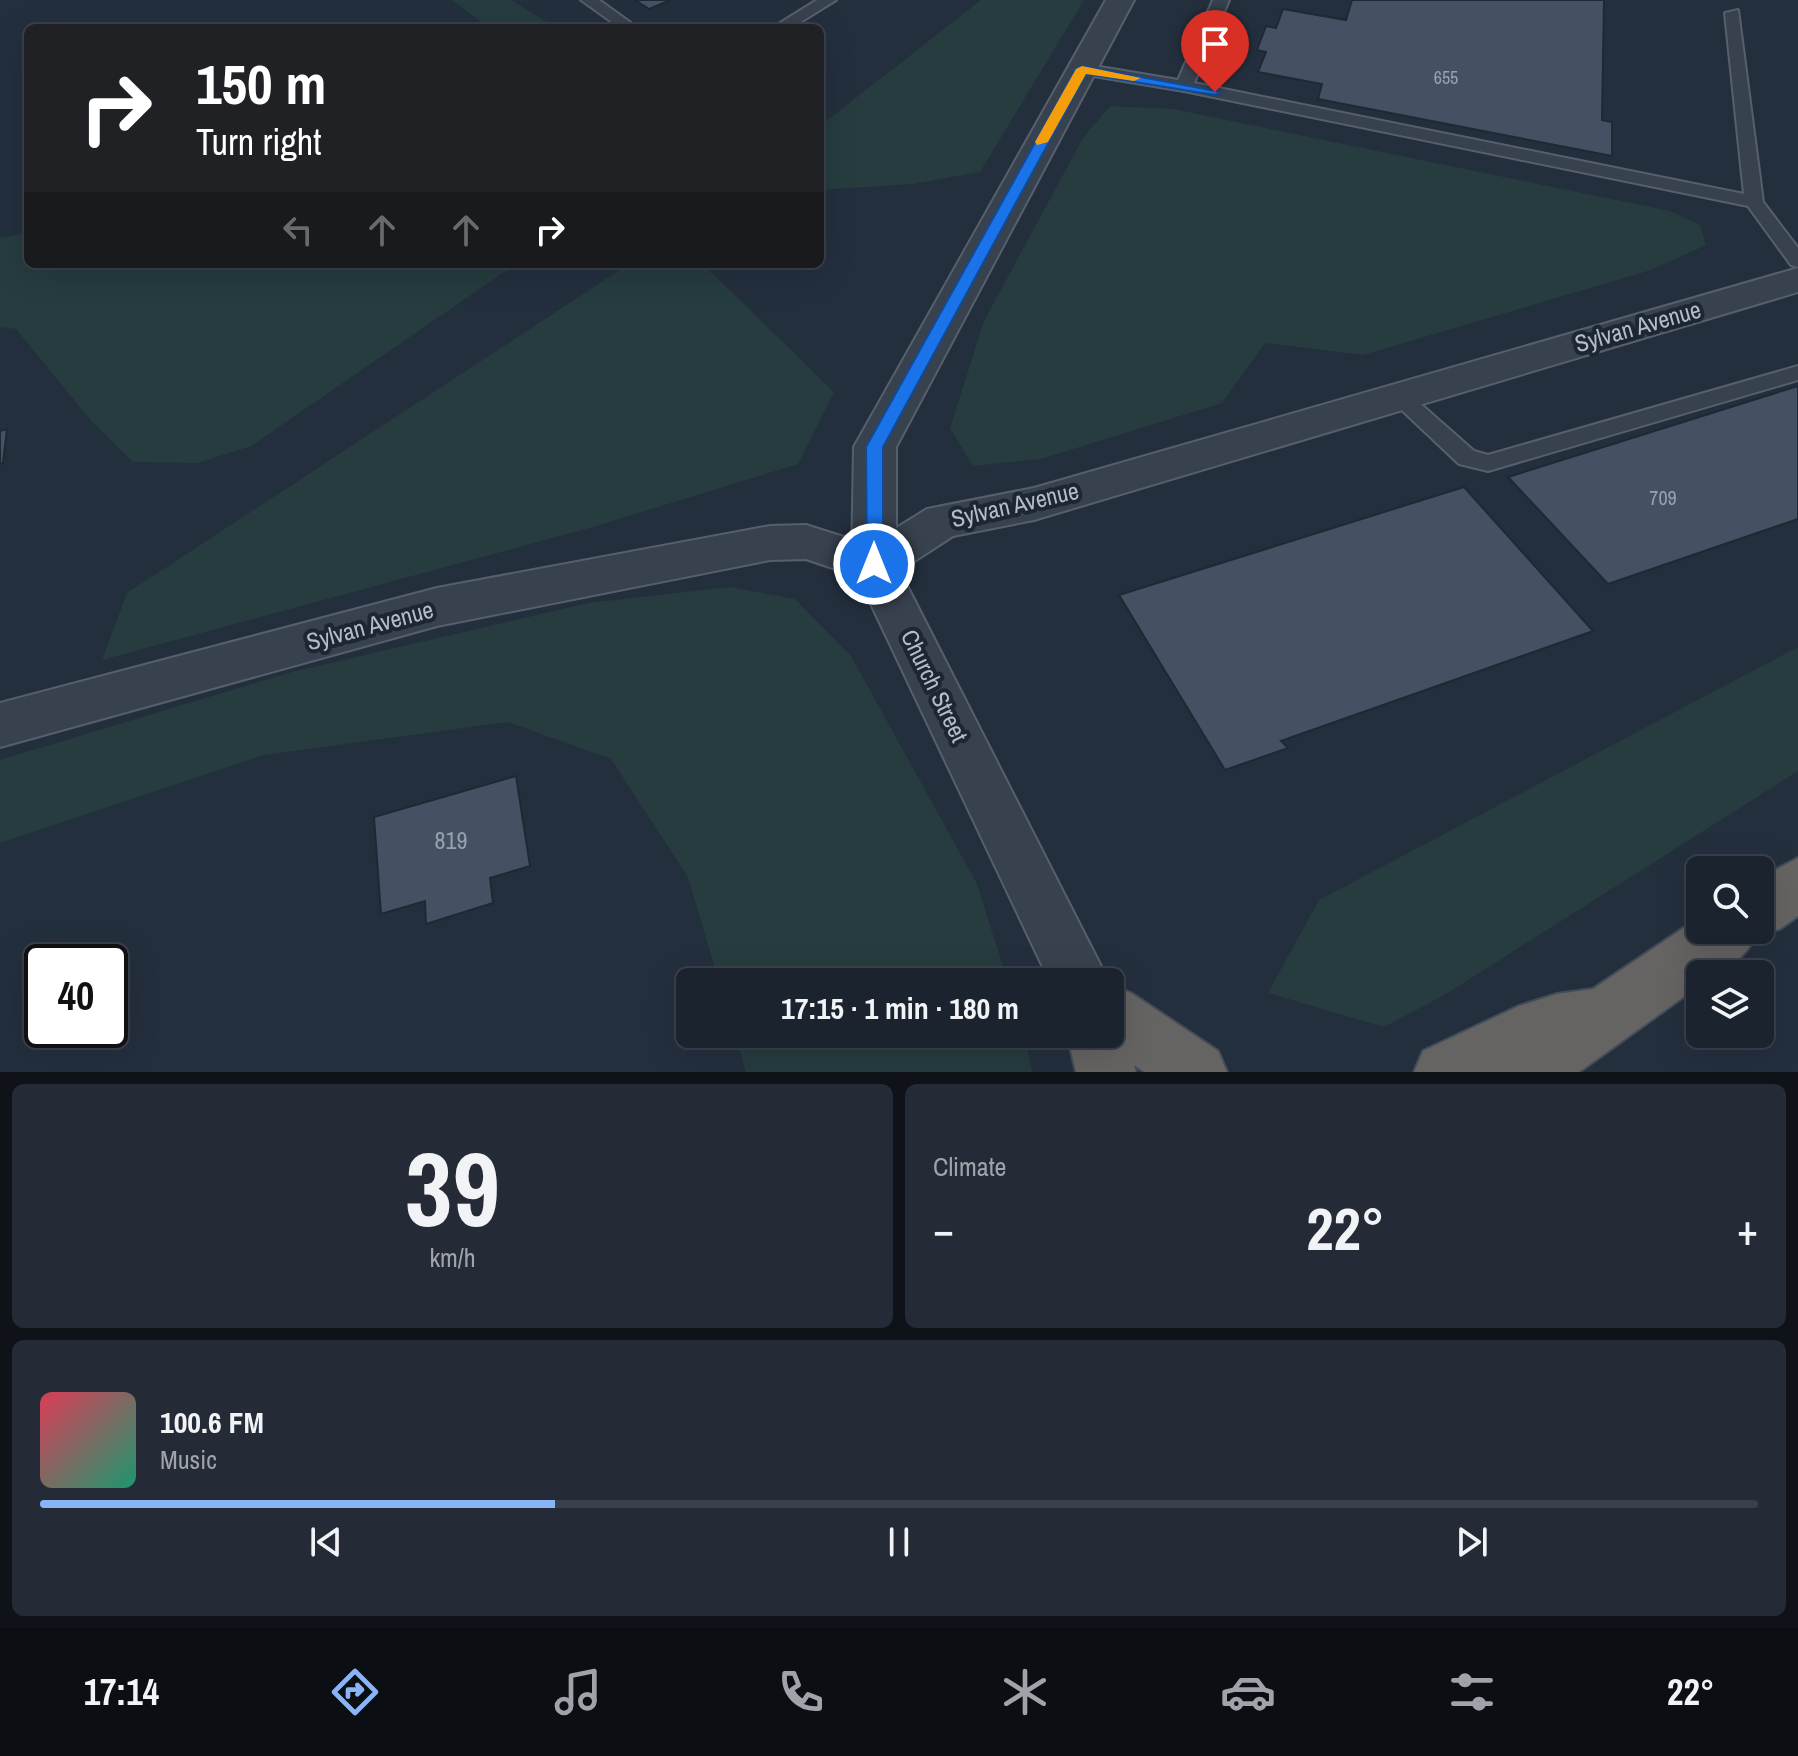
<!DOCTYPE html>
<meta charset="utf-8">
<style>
:root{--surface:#1b232e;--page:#242b36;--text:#f1f3f6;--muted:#a0a4aa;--line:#39404a;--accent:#8ab4f8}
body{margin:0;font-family:"Archivo Narrow",sans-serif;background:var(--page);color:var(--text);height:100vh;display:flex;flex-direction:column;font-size:30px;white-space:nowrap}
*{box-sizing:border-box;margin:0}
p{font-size:26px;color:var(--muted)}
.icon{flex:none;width:44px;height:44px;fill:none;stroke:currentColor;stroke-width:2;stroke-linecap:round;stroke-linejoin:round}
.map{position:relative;height:1072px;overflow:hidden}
.side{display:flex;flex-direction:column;gap:12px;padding:12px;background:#0f1319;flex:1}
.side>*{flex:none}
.banner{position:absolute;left:24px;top:24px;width:800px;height:244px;border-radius:12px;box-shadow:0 8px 32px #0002,0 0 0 2px var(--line);background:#202124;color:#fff;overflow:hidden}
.controls{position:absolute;left:1686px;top:856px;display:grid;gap:16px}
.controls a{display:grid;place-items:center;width:88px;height:88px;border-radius:12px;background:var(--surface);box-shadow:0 8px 32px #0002,0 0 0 2px var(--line);font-size:40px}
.speed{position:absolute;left:24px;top:944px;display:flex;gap:16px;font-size:40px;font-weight:700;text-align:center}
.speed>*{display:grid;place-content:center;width:104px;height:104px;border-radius:50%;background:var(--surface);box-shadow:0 8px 32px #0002,0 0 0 2px var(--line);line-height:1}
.speed .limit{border:4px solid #111;border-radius:12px;background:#fff;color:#111}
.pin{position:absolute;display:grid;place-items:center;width:68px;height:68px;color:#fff;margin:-82px -34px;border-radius:50% 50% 50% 0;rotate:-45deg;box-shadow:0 0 8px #0007}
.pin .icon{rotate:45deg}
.me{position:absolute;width:88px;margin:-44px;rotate:0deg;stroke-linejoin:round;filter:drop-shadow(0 0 6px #0008)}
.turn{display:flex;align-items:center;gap:28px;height:168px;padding:0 40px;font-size:36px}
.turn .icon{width:104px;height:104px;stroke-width:2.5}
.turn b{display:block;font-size:56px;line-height:68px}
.lanes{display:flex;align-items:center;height:76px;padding:0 40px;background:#0003;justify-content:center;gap:40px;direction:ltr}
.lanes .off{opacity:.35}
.big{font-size:60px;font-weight:700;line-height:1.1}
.side .widget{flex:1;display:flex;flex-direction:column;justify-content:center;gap:12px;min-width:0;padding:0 28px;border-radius:12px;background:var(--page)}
.side .dial{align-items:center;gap:0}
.dial b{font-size:104px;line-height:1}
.song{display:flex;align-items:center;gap:24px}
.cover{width:96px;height:96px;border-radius:12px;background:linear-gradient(135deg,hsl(350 70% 55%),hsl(160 70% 35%))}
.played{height:8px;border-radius:4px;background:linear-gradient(90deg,var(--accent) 30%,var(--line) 30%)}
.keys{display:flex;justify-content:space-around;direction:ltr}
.heat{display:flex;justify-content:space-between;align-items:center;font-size:44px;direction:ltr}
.side .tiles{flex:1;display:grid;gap:12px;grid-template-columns:1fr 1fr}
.widget:last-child{grid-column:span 2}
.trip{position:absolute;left:676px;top:968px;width:448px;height:80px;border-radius:12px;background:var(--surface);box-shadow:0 8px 32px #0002,0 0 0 2px var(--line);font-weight:700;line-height:80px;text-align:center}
.tabs{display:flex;height:128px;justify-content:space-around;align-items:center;background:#0b0e12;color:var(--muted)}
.tabs .icon{width:56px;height:56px}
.tabs .selected{color:var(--accent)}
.tabs b{font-size:36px;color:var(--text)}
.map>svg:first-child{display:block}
</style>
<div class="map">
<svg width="1798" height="1072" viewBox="0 0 1798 1072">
<rect width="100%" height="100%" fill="#242f3e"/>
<g fill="#263c3f">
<path d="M452 0H511L557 28H489Z"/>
<path d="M981 0H1084L980 172 913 184 820 190V126Z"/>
<path d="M1110 106 1173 109 1670 211 1700 225 1706 245 1651 270 1363 355 1265 343 1222 403 1041 459 973 466 950 428 984 321 1083 138Z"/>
<path d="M28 233V264H516L251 446 197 463 133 462 93 423 16 329 0 327V238Z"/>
<path d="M629 264H713L708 269 834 392 798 464 593 527 102 660 127 593Z"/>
<path d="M730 587 795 599 851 656 977 884 1008 982H719L688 877 611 759 508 722 264 755 0 843V760L292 672 588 603Z"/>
<path d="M1798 647V771L1446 994 1384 1027 1268 993 1319 900Z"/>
<path d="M735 1034H1025L1032 1072H746Z"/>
</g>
<g fill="#455162" stroke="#1f2835" stroke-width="2">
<path d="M635 0H671L649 9Z"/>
<path d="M1352 0H1604L1602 120 1612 122V156L1318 99 1322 84 1258 72 1266 52 1257 50 1266 26 1276 28 1283 9 1346 20Z"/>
<path d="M1798 386V519L1608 584 1508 477Z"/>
<path d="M7 429 3 463 0 464V431Z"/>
<path d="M1464 487 1593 631 1281 741 1288 748 1225 770 1119 595Z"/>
<path d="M516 776 530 866 490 878 493 903 426 924 425 901 381 914 374 817Z"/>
</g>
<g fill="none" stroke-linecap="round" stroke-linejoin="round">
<defs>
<g id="service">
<path d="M581 0H599L638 28H620Z"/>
<path d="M817 0H836L791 28H772Z"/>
<path d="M1213 0H1229L1194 83 1744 194 1725 13 1738 10 1763 202 1798 248V267L1791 265 1748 206 1184 91 1082 74 1074 69 1082 64 1178 80Z"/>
<path d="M1798 366V380L1488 471 1459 464 1388 397 1399 389 1407 392 1474 451 1488 455Z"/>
</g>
<path id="minor" d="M1798 268V292L1034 520 953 536 890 577 874 582 806 559 770 560 437 626 0 747V703L437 588 770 526 806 525 869 545 927 509 1034 488Z"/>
<path id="tertiary" d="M1106 0H1134L896 447V564L1109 982H1050L852 564 854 447Z"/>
<g id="trunk">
<path d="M1798 858V916L1780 929 1756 935C1747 957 1723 974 1700 974V985L1579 1072H1414L1423 1051 1519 1006 1557 994 1593 989 1700 917V930H1760V878Z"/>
<path d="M1110 985 1131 993 1218 1051 1227 1072H1144L1134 1065 1136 1072H1076L1067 1034H1110Z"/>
</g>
</defs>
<use href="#service" stroke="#565f6c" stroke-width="4"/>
<use href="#minor" stroke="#565f6c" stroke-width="4"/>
<use href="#tertiary" stroke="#565f6c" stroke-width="4"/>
<use href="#trunk" stroke="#434c59" stroke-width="4"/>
<use href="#service" fill="#38414e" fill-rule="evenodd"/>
<use href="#minor" fill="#38414e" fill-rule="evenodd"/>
<use href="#tertiary" fill="#38414e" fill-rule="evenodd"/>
<use href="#trunk" fill="#656462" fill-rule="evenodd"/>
</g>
<path fill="#1a73e8" stroke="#114b97" stroke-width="2" d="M1082 66 1221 92 1215 95 1086 74 883 447V564L874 572 867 569 866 447 1076 69Z"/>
<path fill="#f59e0b" d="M1082 66 1141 78 1134 81 1086 74 1048 142 1037 145 1035 142 1076 69Z"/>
<g text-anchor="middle" stroke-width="8" stroke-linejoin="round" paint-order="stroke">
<g font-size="18" fill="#98a1af">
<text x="1446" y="84">655</text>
</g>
<g font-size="20" fill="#98a1af">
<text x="1663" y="505">709</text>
</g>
<g font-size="24" fill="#b4bcc9" stroke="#1d2633">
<text transform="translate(1638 327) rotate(-16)" y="8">Sylvan Avenue</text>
<text transform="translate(1015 505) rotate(-13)" y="8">Sylvan Avenue</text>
<text transform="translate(370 626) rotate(-15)" y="8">Sylvan Avenue</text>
<text transform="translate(934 686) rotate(64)" y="8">Church Street</text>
</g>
<g font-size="24" fill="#98a1af">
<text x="451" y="849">819</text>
</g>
</g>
</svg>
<div class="controls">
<a><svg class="icon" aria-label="search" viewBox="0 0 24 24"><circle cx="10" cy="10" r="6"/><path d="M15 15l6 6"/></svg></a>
<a><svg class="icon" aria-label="layers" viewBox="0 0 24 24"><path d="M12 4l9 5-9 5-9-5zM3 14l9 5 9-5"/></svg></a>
</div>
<div class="speed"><div class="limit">40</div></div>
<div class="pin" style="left:1215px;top:92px;background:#d93025"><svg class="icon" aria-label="arrive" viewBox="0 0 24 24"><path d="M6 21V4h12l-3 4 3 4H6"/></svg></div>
<svg class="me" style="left:874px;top:564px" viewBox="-20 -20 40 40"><circle r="17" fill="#1a73e8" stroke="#fff" stroke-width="3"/><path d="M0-11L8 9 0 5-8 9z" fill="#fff"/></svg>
<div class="trip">17:15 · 1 min · 180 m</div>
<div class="banner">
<div class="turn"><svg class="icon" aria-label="right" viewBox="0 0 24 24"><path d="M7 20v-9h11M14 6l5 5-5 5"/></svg><div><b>150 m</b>Turn right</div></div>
<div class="lanes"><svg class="icon off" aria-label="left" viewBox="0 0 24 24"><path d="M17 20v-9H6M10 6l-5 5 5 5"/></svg><svg class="icon off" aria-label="ahead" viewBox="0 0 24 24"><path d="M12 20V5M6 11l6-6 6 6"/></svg><svg class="icon off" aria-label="ahead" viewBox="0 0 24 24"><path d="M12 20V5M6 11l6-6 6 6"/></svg><svg class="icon" aria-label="right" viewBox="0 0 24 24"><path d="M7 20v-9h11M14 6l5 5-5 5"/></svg></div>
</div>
</div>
<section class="side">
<div class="tiles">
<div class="widget dial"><b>39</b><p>km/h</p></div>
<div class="widget"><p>Climate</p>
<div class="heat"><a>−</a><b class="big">22°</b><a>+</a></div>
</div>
<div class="widget">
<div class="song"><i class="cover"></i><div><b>100.6 FM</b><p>Music</p></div></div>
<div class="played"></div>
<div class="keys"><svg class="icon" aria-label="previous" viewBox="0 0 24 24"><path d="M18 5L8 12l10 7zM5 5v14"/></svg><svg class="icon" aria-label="pause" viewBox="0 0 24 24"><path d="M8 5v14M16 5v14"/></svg><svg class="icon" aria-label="next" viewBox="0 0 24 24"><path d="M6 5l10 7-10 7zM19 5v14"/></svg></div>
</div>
</div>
</section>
<nav class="tabs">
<b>17:14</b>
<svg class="icon selected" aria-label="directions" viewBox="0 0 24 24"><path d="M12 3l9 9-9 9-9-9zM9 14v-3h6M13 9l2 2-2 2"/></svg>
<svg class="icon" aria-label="music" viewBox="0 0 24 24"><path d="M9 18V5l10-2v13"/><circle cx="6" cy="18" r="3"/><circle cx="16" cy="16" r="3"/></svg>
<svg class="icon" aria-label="phone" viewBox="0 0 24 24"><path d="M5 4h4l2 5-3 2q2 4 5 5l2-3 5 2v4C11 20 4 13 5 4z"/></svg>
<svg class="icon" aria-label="climate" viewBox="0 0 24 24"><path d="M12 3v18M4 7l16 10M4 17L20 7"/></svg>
<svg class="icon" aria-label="car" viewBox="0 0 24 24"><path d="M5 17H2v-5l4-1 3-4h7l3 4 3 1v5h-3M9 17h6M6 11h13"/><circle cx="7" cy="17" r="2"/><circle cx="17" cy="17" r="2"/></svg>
<svg class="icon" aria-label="filters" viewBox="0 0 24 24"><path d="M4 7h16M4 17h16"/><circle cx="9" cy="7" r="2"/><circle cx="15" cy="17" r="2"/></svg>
<b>22°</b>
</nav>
